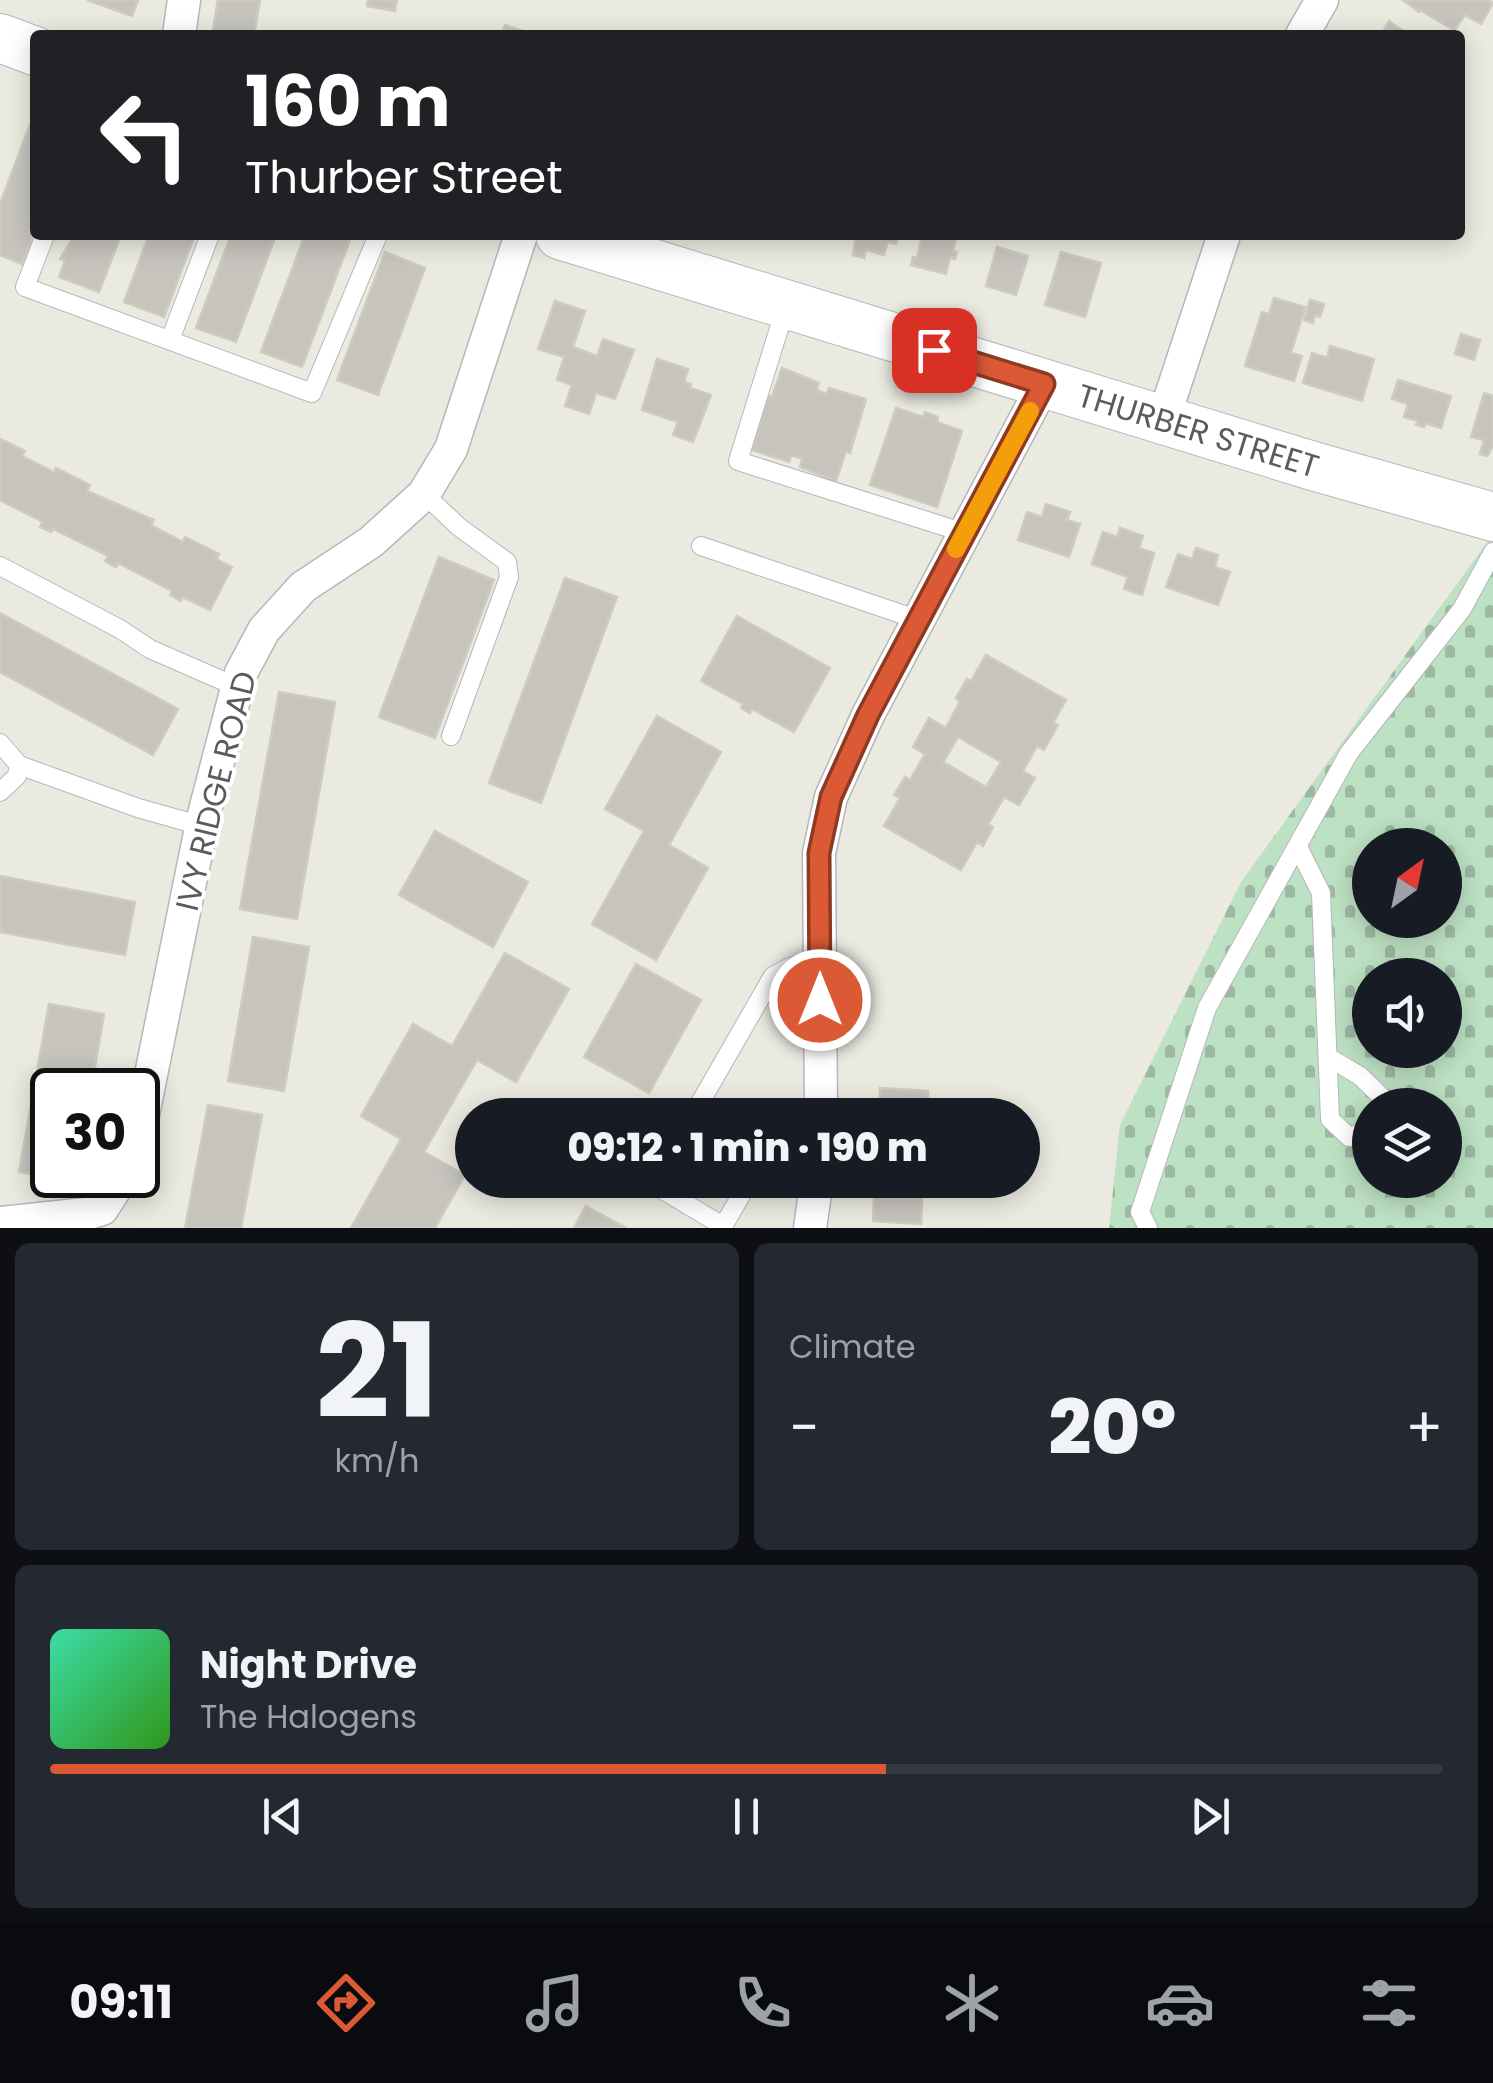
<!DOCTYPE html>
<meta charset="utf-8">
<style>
:root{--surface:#171b24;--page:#242831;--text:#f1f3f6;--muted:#9ea1a6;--line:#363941;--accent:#db5a35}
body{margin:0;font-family:Poppins,sans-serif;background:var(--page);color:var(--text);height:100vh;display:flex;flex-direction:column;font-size:38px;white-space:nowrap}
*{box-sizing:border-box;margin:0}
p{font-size:32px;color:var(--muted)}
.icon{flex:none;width:55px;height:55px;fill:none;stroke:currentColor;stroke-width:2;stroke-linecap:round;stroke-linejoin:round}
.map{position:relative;height:1228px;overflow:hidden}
.side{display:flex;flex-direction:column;gap:15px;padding:15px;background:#0d0f14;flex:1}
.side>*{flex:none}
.hud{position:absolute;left:30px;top:30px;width:1435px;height:210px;border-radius:10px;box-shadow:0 5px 25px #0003;background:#202124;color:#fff;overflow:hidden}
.needle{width:65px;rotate:33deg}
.controls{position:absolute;left:1352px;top:828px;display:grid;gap:20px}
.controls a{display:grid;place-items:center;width:110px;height:110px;border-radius:50%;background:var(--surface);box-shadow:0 5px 25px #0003;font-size:50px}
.speed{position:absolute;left:30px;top:1068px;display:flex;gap:20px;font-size:50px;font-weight:700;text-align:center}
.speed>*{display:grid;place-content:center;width:130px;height:130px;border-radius:50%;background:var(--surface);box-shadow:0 5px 25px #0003;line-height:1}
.speed .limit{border:5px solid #111;border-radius:15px;background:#fff;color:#111}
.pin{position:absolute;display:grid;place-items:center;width:85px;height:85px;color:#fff;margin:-42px;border-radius:20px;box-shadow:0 5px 15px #0006}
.me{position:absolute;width:110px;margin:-55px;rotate:0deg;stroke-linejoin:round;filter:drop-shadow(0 0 8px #0008)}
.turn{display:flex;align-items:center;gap:35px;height:210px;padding:0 50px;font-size:45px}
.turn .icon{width:130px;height:130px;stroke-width:2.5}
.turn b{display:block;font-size:70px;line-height:85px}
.big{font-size:75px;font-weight:800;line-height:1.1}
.side .tile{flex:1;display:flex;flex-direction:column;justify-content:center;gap:15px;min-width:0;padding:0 35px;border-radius:15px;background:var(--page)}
.side .dial{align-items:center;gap:0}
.dial b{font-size:130px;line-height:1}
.song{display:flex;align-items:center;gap:30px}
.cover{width:120px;height:120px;border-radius:15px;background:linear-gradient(135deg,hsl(160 70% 55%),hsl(110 70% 35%))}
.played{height:10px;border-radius:5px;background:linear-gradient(90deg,var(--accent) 60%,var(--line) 60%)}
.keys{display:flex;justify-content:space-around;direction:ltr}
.heat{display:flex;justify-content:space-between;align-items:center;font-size:55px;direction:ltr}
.side .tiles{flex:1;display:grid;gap:15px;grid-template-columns:1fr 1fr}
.tile:last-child{grid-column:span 2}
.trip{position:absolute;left:455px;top:1098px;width:585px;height:100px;border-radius:50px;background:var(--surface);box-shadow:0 5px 25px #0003;font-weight:800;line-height:100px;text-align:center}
.menu{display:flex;height:160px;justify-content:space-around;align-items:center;background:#090b0e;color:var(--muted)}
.menu .icon{width:70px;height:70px}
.menu .current{color:var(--accent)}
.menu b{font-size:45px;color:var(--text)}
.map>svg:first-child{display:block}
</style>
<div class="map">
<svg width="1493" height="1228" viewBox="0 0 1493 1228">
<defs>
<pattern id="cemetery-stones" width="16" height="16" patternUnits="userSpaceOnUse" patternTransform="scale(2.5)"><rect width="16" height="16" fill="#bde1c3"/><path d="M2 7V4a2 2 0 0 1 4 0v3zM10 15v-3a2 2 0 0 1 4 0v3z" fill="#9db9a2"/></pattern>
</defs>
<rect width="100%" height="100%" fill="#ebeae0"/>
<path fill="url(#cemetery-stones)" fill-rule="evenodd" d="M1493 534V1228H1109L1120 1125 1241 882ZM1370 845H1445V920H1370ZM1370 975H1445V1050H1370ZM1370 1105H1445V1180H1370Z"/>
<g fill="#c6c4bd" stroke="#ceccbf" stroke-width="2.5" fill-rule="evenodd">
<path d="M87 0H138L132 16Z"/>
<path d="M218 0H260L254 35H212Z"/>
<path d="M368 0H397L395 11 367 6Z"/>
<path d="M1403 0H1487L1493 3 1481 24 1465 15 1454 30 1420 10 1419 12Z"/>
<path d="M1389 21 1397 27 1411 35H1381Z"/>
<path d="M505 25 532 34 531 35H501Z"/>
<path d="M31 122 35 124V230L22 264 0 255V204Z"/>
<path d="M75 235H121L99 292 59 277 65 261 60 259Z"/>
<path d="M149 235H195L164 317 124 302Z"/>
<path d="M231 235H276L236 342 196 328Z"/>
<path d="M305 235H337L350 240 302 367 261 352Z"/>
<path d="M856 235H899L896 244 888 242 884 255 866 250 864 258 853 255Z"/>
<path d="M922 235H957L953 251 957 252 955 259 950 257 946 274 911 265 913 257 917 258Z"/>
<path d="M997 247 1028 256 1016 295 986 286Z"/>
<path d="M385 252 425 268 378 395 337 380Z"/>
<path d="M1061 252 1101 263 1085 317 1045 305Z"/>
<path d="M1274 298 1305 307 1291 353 1302 356 1294 381 1245 366 1262 312 1269 314Z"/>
<path d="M1310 300 1324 304 1320 317 1315 315 1313 323 1304 320Z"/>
<path d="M555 301 585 311 573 347 597 356 603 339 634 350 615 399 596 393 589 414 565 406 572 385 557 380 564 357 538 349Z"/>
<path d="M1461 334 1480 340 1474 360 1455 354Z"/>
<path d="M1330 346 1374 359 1362 401 1303 383 1312 353 1327 358Z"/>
<path d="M657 359 688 369 684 382 691 384 690 388 711 395 693 442 673 435 678 422 642 410Z"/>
<path d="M782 368 819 383 816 390 827 394 829 388 866 399 850 453 846 451 836 481 800 467 802 459 791 455 789 462 752 450 768 396 772 397Z"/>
<path d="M1398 380 1451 396 1441 428 1425 423 1424 427 1416 425 1418 421 1404 417 1408 404 1392 399Z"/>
<path d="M1484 393 1493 396V446L1487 456 1480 454 1484 440 1471 437Z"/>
<path d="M896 408 923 417 925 412 938 417 937 422 962 431 937 507 870 485Z"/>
<path d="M0 439 25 451 22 456 54 472 56 468 90 485 87 491 154 520 151 525 183 542 185 537 219 554 216 559 232 567 210 610 183 597 181 601 170 595 172 591 118 563 116 567 105 561 108 556 53 529 51 532 40 527 43 522 0 500Z"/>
<path d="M1046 504 1070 512 1067 520 1080 524 1069 557 1018 540 1027 512 1042 517Z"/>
<path d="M1120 528 1143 536 1139 548 1154 553 1142 595 1124 589 1128 577 1092 564 1103 532 1117 537Z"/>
<path d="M1196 548 1218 555 1215 567 1230 572 1218 605 1166 587 1178 554 1192 559Z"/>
<path d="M439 557 494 580 435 738 379 717Z"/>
<path d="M565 578 617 597 541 803 489 783Z"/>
<path d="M0 613 178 709 153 755 0 672Z"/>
<path d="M737 616 830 668 794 732 752 709 750 713 741 708 743 704 701 681Z"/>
<path d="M986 655 1066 700 1053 723 1058 725 1044 750 1037 746 1023 771 1035 778 1019 805 1004 797 988 824 993 827 983 846 977 842 961 870 884 826 900 798 894 795 905 777 910 780 925 754 913 747 929 718 946 728 960 701 956 698 967 679 971 681ZM958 737 1001 762 986 787 943 762Z"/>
<path d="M279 692 335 702 297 919 240 909Z"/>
<path d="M657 716 721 752 669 845 708 868 656 960 592 924 644 831 605 809Z"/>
<path d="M435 831 528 882 493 947 399 895Z"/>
<path d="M0 876 135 902 125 955 0 932Z"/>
<path d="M253 937 309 947 284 1091 228 1081Z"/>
<path d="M505 953 569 989 516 1082 477 1060 424 1152 465 1175 435 1228H351L401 1139 361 1116 413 1024 452 1046Z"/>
<path d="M636 964 701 1000 649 1093 584 1057Z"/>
<path d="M49 1004 104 1014 91 1090H52V1175H76L75 1182 19 1172Z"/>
<path d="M880 1088 928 1091 927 1115H879Z"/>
<path d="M208 1105 262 1115 241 1228H185Z"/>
<path d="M875 1180H923L921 1224 873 1221 874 1196 869 1195V1183H875Z"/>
<path d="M586 1206 626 1228H574Z"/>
</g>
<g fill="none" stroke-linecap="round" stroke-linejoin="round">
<defs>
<g id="lane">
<path d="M45 235 25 287 312 393 378 235"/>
<path d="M786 306 738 461 965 533"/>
<path d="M170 340 210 235"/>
<path d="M424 494 459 527 507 562 509 577 451 736"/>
<path d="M701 546 919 620"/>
<path d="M0 566 120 629 150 649 237 687"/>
<path d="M0 743 19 765 138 808 202 826"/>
<path d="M0 792 17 776 19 765"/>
<path d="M1298 847 1321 893 1330 1119 1349 1137 1370 1130"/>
<path d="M1328 1057 1360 1076 1387 1102 1386 1105"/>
<path d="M693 1115 773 976 790 967 820 962"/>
<path d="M646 1180 723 1226"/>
<path d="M722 1228 750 1180"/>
<path d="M1148 1228 1140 1212 1207 1008 1349 753 1462 609 1493 552"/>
</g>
<g id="street">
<path d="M179 35 184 0"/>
<path d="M1302 35 1322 0"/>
<path d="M1163 420 1224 235"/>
<path d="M821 1115 819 853 831 797 868 715 1044 384"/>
<path d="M138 1139 203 818 241 673 264 630 303 587 371 542 424 494 451 449 521 235"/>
<path d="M0 1223 86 1214 102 1209 124 1175"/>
<path d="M810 1228 817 1180"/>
</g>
<g id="secondary">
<path d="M0 38 35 51"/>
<path d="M560 235 1313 466 1493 517"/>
</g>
</defs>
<use href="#lane" stroke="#b5b7bc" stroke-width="20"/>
<use href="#street" stroke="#b5b7bc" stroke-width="35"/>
<use href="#secondary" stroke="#b6b8be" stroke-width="50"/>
<use href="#lane" stroke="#fff" stroke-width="18"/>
<use href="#street" stroke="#fff" stroke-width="32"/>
<use href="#secondary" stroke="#fff" stroke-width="48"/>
</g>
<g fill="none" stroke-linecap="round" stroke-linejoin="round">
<defs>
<path id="route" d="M820 1000 819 853 831 797 868 715 1044 384 934 350"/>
</defs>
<use href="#route" stroke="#8e3a22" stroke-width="25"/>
<use href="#route" stroke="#db5a35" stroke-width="18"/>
<path stroke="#f59e0b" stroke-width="18" d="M956 549 1030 411"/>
</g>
<g text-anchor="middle" stroke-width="8" stroke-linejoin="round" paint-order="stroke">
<g font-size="32" fill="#595b60" stroke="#fff">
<text transform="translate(1198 431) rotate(17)" y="11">THURBER STREET</text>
<text transform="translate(216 791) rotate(-76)" y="11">IVY RIDGE ROAD</text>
</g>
</g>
</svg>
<div class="controls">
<a><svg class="needle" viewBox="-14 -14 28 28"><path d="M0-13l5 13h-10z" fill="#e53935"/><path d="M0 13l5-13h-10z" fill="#9ea1a6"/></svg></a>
<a><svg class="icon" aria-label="sound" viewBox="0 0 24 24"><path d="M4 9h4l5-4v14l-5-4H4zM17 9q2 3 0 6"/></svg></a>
<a><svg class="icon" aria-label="layers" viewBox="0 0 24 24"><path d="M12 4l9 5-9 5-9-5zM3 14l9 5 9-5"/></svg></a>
</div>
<div class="speed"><div class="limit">30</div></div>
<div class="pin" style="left:934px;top:350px;background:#d93025"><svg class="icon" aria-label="arrive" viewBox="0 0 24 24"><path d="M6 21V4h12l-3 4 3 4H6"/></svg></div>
<svg class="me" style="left:820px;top:1000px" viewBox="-20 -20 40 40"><circle r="17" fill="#db5a35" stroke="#fff" stroke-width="3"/><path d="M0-11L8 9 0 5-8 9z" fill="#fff"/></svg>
<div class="trip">09:12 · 1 min · 190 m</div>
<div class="hud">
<div class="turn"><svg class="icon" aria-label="left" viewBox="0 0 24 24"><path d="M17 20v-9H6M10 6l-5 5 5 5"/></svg><div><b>160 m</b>Thurber Street</div></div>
</div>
</div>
<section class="side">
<div class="tiles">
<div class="tile dial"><b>21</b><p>km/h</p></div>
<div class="tile"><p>Climate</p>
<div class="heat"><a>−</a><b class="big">20°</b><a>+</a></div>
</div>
<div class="tile">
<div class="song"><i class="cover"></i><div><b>Night Drive</b><p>The Halogens</p></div></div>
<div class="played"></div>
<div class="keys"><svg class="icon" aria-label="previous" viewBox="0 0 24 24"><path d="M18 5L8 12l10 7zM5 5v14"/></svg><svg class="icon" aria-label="pause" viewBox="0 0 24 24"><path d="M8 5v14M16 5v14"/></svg><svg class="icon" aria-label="next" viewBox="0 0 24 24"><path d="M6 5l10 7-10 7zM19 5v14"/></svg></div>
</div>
</div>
</section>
<nav class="menu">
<b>09:11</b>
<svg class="icon current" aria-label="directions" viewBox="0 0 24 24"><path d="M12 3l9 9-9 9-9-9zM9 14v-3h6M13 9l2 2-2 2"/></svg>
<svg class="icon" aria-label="music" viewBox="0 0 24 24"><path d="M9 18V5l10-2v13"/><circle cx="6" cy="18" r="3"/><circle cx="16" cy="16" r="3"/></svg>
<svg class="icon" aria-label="phone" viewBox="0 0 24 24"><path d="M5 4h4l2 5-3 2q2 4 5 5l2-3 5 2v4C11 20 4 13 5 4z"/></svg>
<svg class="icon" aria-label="climate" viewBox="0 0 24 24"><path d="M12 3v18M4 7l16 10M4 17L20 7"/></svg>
<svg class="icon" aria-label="car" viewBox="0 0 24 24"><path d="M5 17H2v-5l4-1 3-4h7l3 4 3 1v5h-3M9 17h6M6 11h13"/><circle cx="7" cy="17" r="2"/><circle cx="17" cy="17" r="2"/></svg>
<svg class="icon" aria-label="filters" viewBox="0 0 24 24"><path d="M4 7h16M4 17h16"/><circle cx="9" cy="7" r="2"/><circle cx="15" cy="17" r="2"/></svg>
</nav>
